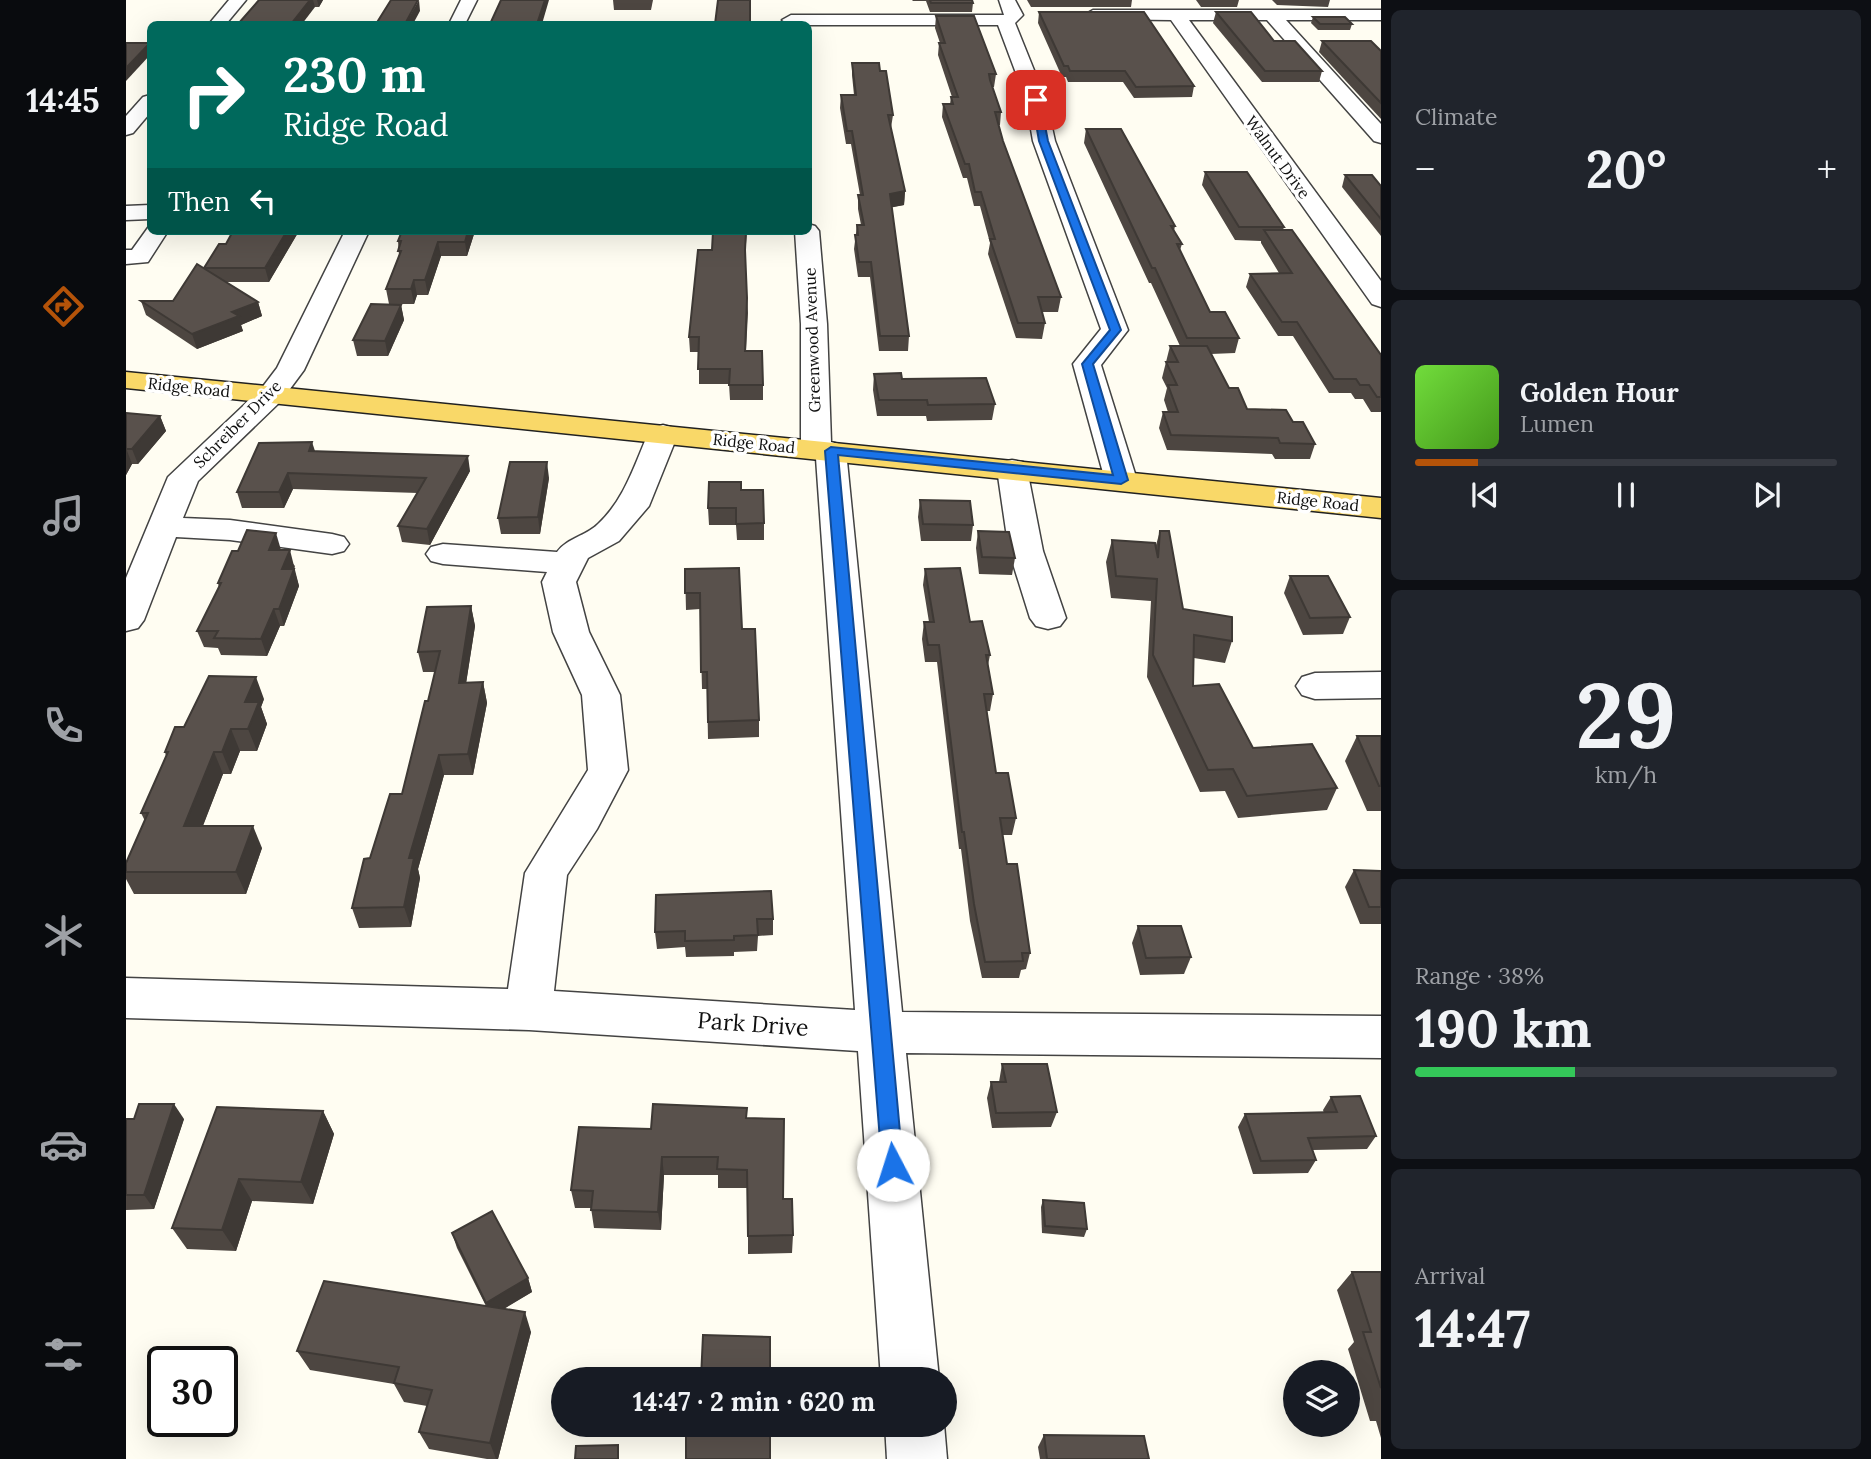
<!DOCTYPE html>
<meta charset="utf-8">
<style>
:root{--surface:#171b24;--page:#20242c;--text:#f1f3f6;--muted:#9ea1a6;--line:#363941;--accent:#b45309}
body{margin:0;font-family:Lora,serif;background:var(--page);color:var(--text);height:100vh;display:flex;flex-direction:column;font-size:26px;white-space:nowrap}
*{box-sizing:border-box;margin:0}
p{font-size:23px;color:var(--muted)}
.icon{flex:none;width:38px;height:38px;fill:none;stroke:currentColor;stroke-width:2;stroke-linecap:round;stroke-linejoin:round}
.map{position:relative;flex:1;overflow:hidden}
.details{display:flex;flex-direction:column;gap:10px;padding:10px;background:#0d0f14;width:490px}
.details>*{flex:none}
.hud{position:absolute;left:21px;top:21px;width:665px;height:214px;border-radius:10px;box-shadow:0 7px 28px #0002;background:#00695c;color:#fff;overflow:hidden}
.buttons{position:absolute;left:1157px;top:1360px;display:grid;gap:14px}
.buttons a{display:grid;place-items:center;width:77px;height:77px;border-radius:50%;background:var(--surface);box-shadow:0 7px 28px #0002;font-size:35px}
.speed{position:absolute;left:21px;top:1346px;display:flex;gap:14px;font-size:35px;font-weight:700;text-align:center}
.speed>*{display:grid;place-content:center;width:91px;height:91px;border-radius:50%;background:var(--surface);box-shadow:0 7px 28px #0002;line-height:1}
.speed .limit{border:4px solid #111;border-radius:10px;background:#fff;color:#111}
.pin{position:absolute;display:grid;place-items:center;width:60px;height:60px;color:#fff;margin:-30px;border-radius:14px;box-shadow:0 4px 10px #0006}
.me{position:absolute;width:77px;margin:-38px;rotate:355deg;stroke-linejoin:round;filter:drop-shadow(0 0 5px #0008)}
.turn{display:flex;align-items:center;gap:24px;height:147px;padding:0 21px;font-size:32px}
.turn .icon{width:91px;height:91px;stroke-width:2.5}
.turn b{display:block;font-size:49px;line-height:60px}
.then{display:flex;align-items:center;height:66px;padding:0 21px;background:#0003;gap:14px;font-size:26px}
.big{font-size:52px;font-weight:700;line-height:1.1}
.details .widget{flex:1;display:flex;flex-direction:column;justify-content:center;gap:10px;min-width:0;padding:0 24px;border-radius:10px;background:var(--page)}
.details .dial{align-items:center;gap:0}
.dial b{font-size:91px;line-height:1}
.song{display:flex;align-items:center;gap:21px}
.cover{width:84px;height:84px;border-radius:10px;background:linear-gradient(135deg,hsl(100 70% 55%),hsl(100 70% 35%))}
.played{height:7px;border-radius:4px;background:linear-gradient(90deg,var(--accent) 15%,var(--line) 15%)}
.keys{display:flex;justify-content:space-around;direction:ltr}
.heat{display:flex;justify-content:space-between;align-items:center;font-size:38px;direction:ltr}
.charge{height:10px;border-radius:5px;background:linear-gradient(90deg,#34c759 38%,var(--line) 0)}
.trip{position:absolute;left:425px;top:1367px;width:406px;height:70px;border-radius:35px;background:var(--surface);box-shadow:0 7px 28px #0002;font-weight:700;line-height:70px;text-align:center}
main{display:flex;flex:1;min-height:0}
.menu{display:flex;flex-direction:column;width:126px;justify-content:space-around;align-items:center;background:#090b0e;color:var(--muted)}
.menu .icon{width:49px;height:49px}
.menu .active{color:var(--accent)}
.menu b{font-size:32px;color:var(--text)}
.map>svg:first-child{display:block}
</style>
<main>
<nav class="menu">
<b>14:45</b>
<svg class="icon active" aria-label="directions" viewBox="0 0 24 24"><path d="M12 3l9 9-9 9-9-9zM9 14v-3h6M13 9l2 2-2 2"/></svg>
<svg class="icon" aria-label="music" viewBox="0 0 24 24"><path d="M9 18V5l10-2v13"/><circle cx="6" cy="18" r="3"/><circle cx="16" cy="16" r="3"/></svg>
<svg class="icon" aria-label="phone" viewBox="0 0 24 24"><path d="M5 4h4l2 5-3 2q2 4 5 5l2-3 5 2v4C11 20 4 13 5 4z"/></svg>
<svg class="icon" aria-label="climate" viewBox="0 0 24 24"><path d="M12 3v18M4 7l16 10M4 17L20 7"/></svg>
<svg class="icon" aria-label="car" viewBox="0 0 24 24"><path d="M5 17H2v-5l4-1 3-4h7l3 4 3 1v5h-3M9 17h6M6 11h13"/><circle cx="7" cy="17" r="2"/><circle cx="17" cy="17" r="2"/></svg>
<svg class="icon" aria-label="filters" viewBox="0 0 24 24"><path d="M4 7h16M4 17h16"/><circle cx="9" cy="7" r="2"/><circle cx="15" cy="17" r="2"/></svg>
</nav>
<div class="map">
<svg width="1255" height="1459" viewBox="0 0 1255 1459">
<rect width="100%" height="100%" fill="#fffdf2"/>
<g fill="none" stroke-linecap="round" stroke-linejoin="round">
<defs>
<g id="minor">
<path d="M103 0H120L100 24H83Z"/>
<path d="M335 0H351L339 24H323Z"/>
<path d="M873 0H889L897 15 889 23 920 100 929 141 1002 330 975 365 1011 480 1006 487 995 489 984 487 979 480 947 364 975 329 907 141 900 100 872 25H682L662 24 656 20 665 15H878Z"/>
<path d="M967 10H1255V20H1160L1255 124V143L1248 141 1141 20H1063L1255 281V307L1246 304 1045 20 961 19 958 15Z"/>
<path d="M24 95V113L7 133 0 135V116L17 97Z"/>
<path d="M24 205V219L0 220V206Z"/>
<path d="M682 224 689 226 693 231 701 324 705 442 716 445 720 451 776 1012 1255 1016V1058L780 1053 813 1379H755L732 1051 403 1030 0 1018V978L382 989 399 873 462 770 456 695 427 632 416 582 421 572 317 564 305 561 300 554 305 547 317 544 431 552C441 538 460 536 472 524 498 500 508 466 522 434L526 428 537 425 548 428 552 434 523 506 493 541 462 558 450 582 463 632 494 695 502 770 471 829 441 875 428 991 729 1010 690 458 679 455 675 449V324L669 231H682Z"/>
<path d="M24 225V231H42L22 262 0 264V250H6Z"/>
<path d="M219 231H243L178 370 155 401 72 481 57 518 104 520 206 534 218 537 223 544 218 551 206 554 104 540 50 537 18 620 12 628 0 631V578L42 477 135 389 151 368Z"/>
<path d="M886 460 897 462 901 469 917 551 940 618 934 626 922 629 910 626 904 618 883 551 871 469 875 462Z"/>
<path d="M1255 672V698L1189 699 1176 695 1170 686 1176 677 1189 673Z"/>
<path d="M759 1424H818L821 1459H761Z"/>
</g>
<path id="major" d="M0 372 1255 498V518L0 388Z"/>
</defs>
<use href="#minor" stroke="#434343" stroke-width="3"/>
<use href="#major" stroke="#212121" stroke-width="3"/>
<use href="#minor" fill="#fff" fill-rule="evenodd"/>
<use href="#major" fill="#f9d868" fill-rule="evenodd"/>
</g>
<g fill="#4d4641">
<path d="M133 0H197L193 7H189Z"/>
<path d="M487 0H527L525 10H488Z"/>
<path d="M786 0H846L847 3 846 12H804L800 1H787Z"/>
<path d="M901 0H1006L1005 7H905Z"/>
<path d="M1070 0H1113L1111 7H1075Z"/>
<path d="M1146 0H1204L1202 7 1151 5Z"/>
<path d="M913 12 1068 86 1066 97 1008 98 997 82H942L940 77H936L912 23Z"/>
<path d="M1090 12 1148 41 1196 71 1193 82H1136L1087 23Z"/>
<path d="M810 16 870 74 868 87H866L875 112 874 125H873L877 141 935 297 932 312H916L919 323 916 339 890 338 862 254 864 243 854 206H848L841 178H837L816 117 817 104H824L825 97H826L812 55 813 43H814L809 28Z"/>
<path d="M1187 17 1226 24 1224 30H1192L1185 23Z"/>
<path d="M1196 41 1255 51V119L1193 52Z"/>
<path d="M726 63 754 71 767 115 765 128 779 191 778 205 766 207 783 336 782 351H753L744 277H732L728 249 731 225H735L732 209V195H734L725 144H720L714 108 715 95H728L726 75Z"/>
<path d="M960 129 1049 226 1048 231 1056 244 1054 250 1084 312 1113 338 1109 353 1085 354 1103 388 1121 409 1167 422 1189 444 1184 459H1149L1146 454 1041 450 1033 428 1037 412H1042L1038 400 1041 388 1036 378 1044 346H1054L1025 283H1023L958 143Z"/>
<path d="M1079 172 1158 227 1157 230 1255 355V412H1245L1237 399H1229L1225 393H1203L1167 336H1152L1120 287 1124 274 1153 273 1135 243V241L1109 240 1076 185Z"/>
<path d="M1219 175 1255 186V236L1216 187Z"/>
<path d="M107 231H173L143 282H100L132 302 136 316 115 325 117 331 71 349 20 315 15 301H47L79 269 78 268 100 244Z"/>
<path d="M276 231H349L341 256H315L302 295H291L288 304H263L260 289 273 256 272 241Z"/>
<path d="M587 231H621L619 257 622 313 620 351 637 385V400H604L603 384H573V352H564L563 337 586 250Z"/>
<path d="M275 305 278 320 262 356H231L227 340Z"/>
<path d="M748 374 776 379 869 404 866 420 801 421 800 416H751L747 390Z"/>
<path d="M0 413 34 416 40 431 12 464H6L0 475Z"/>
<path d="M189 452 344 471 304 545 276 542 272 526 292 493 167 489 158 508H116L111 492Z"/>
<path d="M423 478 414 534H375L372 518Z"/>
<path d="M615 490 638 523V540H611L610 525H583L582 508Z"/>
<path d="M794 500 847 525 845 541H795L792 517Z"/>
<path d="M852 531 889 558 886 575 853 574 850 548Z"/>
<path d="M1034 531 1057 609 1106 641 1099 663 1068 658 1067 686 1127 748 1211 788 1201 810 1112 818 1099 791 1074 792 1021 677 1025 601 985 598 980 562 986 540 1030 545Z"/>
<path d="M155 550 169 566 168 569 173 586 158 626H154L141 656 95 655 92 648 78 647 71 631 93 588 92 583Z"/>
<path d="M559 569 616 629 633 720V737L582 739 581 689H576L574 609 560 610Z"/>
<path d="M799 569 844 622 864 655 862 665 867 694 864 711H861L870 773 890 818 886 835H877L881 864 904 953 900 969 895 970 893 978H856L844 921 835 849H833L811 662H799L796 639 798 622H803L797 585Z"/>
<path d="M1164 576 1224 617 1217 634 1177 635 1158 593Z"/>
<path d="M345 606 349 626 340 683 357 682 361 703 347 775H318L292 869 294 878 285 927 233 928 226 908 244 858 276 794 302 701 309 672H297L292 652Z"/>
<path d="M138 699 135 707 141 724 131 751H114L105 774H97L77 826 136 848 120 894H8L0 879V863L19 821 15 813 40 756 39 752 58 727Z"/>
<path d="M1231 736H1255V811H1241L1219 761Z"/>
<path d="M1228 870 1255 871V924H1234L1219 887Z"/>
<path d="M530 895 647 919V935L632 936 631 951 608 952V956L560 957 559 947 531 949 529 932Z"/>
<path d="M1012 926 1065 957 1058 974 1014 975 1006 943Z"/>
<path d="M876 1064 931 1112 925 1127 866 1128 861 1098 865 1082H873Z"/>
<path d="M1205 1097 1250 1136 1241 1149 1187 1150 1190 1160 1182 1173 1127 1174 1112 1127 1119 1114 1198 1113 1197 1110Z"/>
<path d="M197 1111 208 1134 187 1204 126 1201 110 1251 61 1249 46 1228Z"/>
<path d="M621 1118 657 1199 667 1235 666 1253 622 1254V1188H592V1175H538L535 1230 468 1228 465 1208H449L445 1190 525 1129Z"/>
<path d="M0 1119H58L28 1209 0 1210Z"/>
<path d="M917 1200 961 1229 958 1237 916 1233 915 1207Z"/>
<path d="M326 1233 402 1278 406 1292 378 1309 405 1332 372 1459H361L303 1449 293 1432 301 1406 278 1402 268 1384 184 1370 171 1351 360 1306 331 1248Z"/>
<path d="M1226 1272H1255V1438L1250 1421H1244L1222 1349 1228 1342 1211 1290Z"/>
<path d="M918 1435 1023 1459H914L912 1447Z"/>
</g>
<g fill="#3e3935">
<path d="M184 0H187L189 7 176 24H165Z"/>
<path d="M191 0H197L193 7Z"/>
<path d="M293 0 294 11 287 24H279Z"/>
<path d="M419 0H423L416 24H411Z"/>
<path d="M24 43V55L0 81V68Z"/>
<path d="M779 191 778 205 763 208 764 194Z"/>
<path d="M161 231H173L143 282 139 268Z"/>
<path d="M342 231H349L341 256 339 242Z"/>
<path d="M312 242 315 256 302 295 299 280Z"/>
<path d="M288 280 291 295 288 304 285 289Z"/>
<path d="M132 302 136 316 115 325 117 331 71 349 66 334 106 312Z"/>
<path d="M275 305 278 320 262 356 259 341Z"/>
<path d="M34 416 40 431 12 464 6 449Z"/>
<path d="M186 442 191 457 183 451Z"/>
<path d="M0 448 6 464 0 475Z"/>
<path d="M342 456 344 471 304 545 301 529Z"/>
<path d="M421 462 423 478 414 534 412 517Z"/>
<path d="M162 473 167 489 158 508 153 492Z"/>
<path d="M150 533 155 550H143Z"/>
<path d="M164 550 173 586 158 626 153 609 156 569Z"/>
<path d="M345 606 349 626 337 703 333 683Z"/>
<path d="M148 609 154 626 141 656 135 639Z"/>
<path d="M130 677 138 699 135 707 141 724 131 751 122 729 119 702Z"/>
<path d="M357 682 361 703 347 775 342 754Z"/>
<path d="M105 729 114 751 105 774 96 752Z"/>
<path d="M88 752 97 774 68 848 58 826Z"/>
<path d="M313 755 318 775 292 869 294 878 285 927 278 907 283 858Z"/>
<path d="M127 826 136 848 120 894 110 872Z"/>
<path d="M48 1104 58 1119 28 1209 18 1195Z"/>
<path d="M197 1111 208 1134 187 1204 175 1182Z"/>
<path d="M536 1157 538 1175 535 1230 532 1212Z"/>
<path d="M113 1179 126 1201 110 1251 96 1230Z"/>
<path d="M402 1278 406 1292 365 1316 360 1303Z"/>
<path d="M399 1312 405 1332 372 1459H370L364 1443Z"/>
</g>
<g fill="#59514c" stroke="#3e3935" stroke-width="2">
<path d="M133 0H184L165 24H112Z"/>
<path d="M265 0H292L279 24H250Z"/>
<path d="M375 0H419L411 24H364Z"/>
<path d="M592 0H624V24H589Z"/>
<path d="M804 0H846L847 3H805Z"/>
<path d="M913 12H1018L1068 86 1010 87 999 71H944L942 66H938Z"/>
<path d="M1090 12H1125L1148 41H1169L1196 71H1139Z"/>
<path d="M810 16H848L870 74H863L864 80 875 112H869L877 141 935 297H912L919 323H892L864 239H869L855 192H849L843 164H839L817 104H827L825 97H832L813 43H819Z"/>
<path d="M1187 17H1219L1226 24H1194Z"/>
<path d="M1196 41H1245L1255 51V103Z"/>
<path d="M0 43H24L0 68Z"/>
<path d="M726 63H753L754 71H760L767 115H762L779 191 764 194 783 336H754L745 262H733L729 235H732L731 225H738L732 195H737L726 131H721L715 95H730Z"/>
<path d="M960 129H995L1049 226H1045L1056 244H1051L1084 312H1099L1113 338H1061L1029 268H1026Z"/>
<path d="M1079 172H1121L1158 227H1113Z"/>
<path d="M1219 175H1246L1255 186V219Z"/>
<path d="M1138 230H1166L1255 355V397H1251L1243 385H1234L1230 379H1208L1171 322H1156L1124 274 1166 273Z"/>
<path d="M107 231H161L139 268H78L93 244H100Z"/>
<path d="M276 231H342L339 242H312L299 280H288L285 289H260L275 251H272L275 241H272Z"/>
<path d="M587 231H620L619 250 621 298 619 351H636L637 385H603L604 369H572L573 337H563L572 250H586Z"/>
<path d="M71 264 132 302 106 312 113 316 66 334 15 301H47Z"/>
<path d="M245 304 275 305 259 341 227 340Z"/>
<path d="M1044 346H1081L1103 388H1112L1121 409 1160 410 1167 422H1177L1189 444 1154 443 1152 438 1045 435 1037 412H1052L1042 385H1051L1040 362H1052Z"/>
<path d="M775 373 776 379 860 378 869 404 802 405 801 400H753L748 374Z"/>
<path d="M0 413 34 416 6 449H0Z"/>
<path d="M186 442 183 451 342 456 301 529 272 526 300 478 162 473 153 492H111L133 443Z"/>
<path d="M384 462H421L412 517 372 518Z"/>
<path d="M583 482H615V490H637L638 523 610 524V508H582Z"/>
<path d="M794 500 844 501 847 525 797 524Z"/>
<path d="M121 530 150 533 143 550H164L156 569H168L153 609H148L135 639 88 638 92 631H71L95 583H92L106 551H112Z"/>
<path d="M852 531 883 532 889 558 856 557Z"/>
<path d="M1034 531H1043L1057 609 1106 617V641L1068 635 1067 686 1093 684 1127 748 1186 744 1211 788 1121 796 1107 769 1082 770 1027 655 1031 579 990 576 986 540 1029 543 1032 558Z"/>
<path d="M613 568 616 629H629L633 720 582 722 581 672H575L574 593H559V569Z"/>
<path d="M834 568 844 622 856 621 864 655H860L867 694H858L870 773H882L890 818H874L881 864H891L904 953H896L897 961 859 962 848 904 838 832H836L813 645H802L798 622H808L799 569Z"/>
<path d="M1164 576H1202L1224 617 1184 618Z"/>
<path d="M345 606 333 683 357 682 342 754 313 755 283 858H288L278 907 226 908 238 859 244 858 264 794H276L299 701H302L314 651 292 652 301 607Z"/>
<path d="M83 676 130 677 119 702H133L122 729H105L96 752H88L58 826H127L110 872H0V863L22 813H15L42 752H39L49 727H58Z"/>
<path d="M1231 736H1255V786H1253Z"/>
<path d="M1228 870 1255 871V907H1243Z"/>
<path d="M645 891 647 919H631L632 935 608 936V940L559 941V931L529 932 530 895Z"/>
<path d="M1012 926H1055L1065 957 1020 958Z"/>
<path d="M876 1064H921L931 1112 870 1113 865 1082H880Z"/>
<path d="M1234 1096 1250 1136 1182 1138 1190 1160 1135 1161 1119 1114 1211 1112 1205 1097Z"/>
<path d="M13 1104H48L18 1195H0V1119H8Z"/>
<path d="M527 1104 621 1108 620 1118 658 1119 657 1199H666L667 1235 622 1236 621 1170 591 1169 592 1157H536L532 1212 465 1210 467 1191 445 1190 453 1127 525 1129Z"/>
<path d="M91 1107 197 1111 175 1182 113 1179 96 1230 46 1228Z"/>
<path d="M917 1200 958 1203 961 1229 919 1226Z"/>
<path d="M366 1211 402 1278 360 1303 326 1233Z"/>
<path d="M1226 1272H1255V1388L1237 1332H1245Z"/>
<path d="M198 1281 399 1312 364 1443 293 1432 306 1390 268 1383 273 1367 171 1351Z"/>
<path d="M577 1335 644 1337V1379H575Z"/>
<rect x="560" y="1424" width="84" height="35"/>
<path d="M918 1435 1018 1436 1023 1459H921Z"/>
<path d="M492 1445V1459H449L450 1446Z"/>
</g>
<path fill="#1a73e8" stroke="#114b97" stroke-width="2" d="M910 97 914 100 922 141 995 330 967 364 1002 480 995 484 712 455 777 1165 774 1172 767 1175 759 1172 756 1165 699 451 705 447 987 475 956 364 984 330 913 141 906 100Z"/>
<g text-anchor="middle" stroke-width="7" stroke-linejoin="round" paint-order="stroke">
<g font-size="16" fill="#101010" stroke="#fff">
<text transform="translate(1152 157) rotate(54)" y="6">Walnut Drive</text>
<text transform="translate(686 340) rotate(-92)" y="6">Greenwood Avenue</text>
<text transform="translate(63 387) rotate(6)" y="6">Ridge Road</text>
<text transform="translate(111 424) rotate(-45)" y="6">Schreiber Drive</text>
<text transform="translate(628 443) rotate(6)" y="6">Ridge Road</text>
<text transform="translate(1192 501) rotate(6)" y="6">Ridge Road</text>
</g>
<g font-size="23" fill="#101010" stroke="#fff">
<text transform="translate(627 1024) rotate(4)" y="8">Park Drive</text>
</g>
</g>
</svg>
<div class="buttons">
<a><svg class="icon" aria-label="layers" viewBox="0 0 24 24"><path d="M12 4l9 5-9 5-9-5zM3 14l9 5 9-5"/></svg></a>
</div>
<div class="speed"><div class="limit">30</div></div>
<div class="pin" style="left:910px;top:100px;background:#d93025"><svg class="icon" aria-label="arrive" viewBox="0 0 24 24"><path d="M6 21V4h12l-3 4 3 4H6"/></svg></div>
<svg class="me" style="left:767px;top:1165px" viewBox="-20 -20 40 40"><circle r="19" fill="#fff"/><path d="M0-13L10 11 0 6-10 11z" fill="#1a73e8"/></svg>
<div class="trip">14:47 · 2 min · 620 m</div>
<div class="hud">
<div class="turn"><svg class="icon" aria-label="right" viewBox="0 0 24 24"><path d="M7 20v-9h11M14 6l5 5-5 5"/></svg><div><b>230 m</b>Ridge Road</div></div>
<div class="then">Then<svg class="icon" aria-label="left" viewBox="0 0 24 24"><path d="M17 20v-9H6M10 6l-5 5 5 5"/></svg></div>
</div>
</div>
<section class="details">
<div class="widget"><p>Climate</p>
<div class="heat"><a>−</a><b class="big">20°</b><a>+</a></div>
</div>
<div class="widget">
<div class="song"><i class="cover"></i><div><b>Golden Hour</b><p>Lumen</p></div></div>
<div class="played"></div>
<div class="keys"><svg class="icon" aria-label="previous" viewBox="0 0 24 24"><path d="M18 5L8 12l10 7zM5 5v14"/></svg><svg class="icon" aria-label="pause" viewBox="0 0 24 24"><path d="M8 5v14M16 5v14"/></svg><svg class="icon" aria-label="next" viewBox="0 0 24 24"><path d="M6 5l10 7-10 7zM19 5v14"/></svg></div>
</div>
<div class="widget dial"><b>29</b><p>km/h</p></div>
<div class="widget"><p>Range · 38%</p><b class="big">190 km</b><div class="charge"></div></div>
<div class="widget"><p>Arrival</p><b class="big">14:47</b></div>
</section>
</main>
